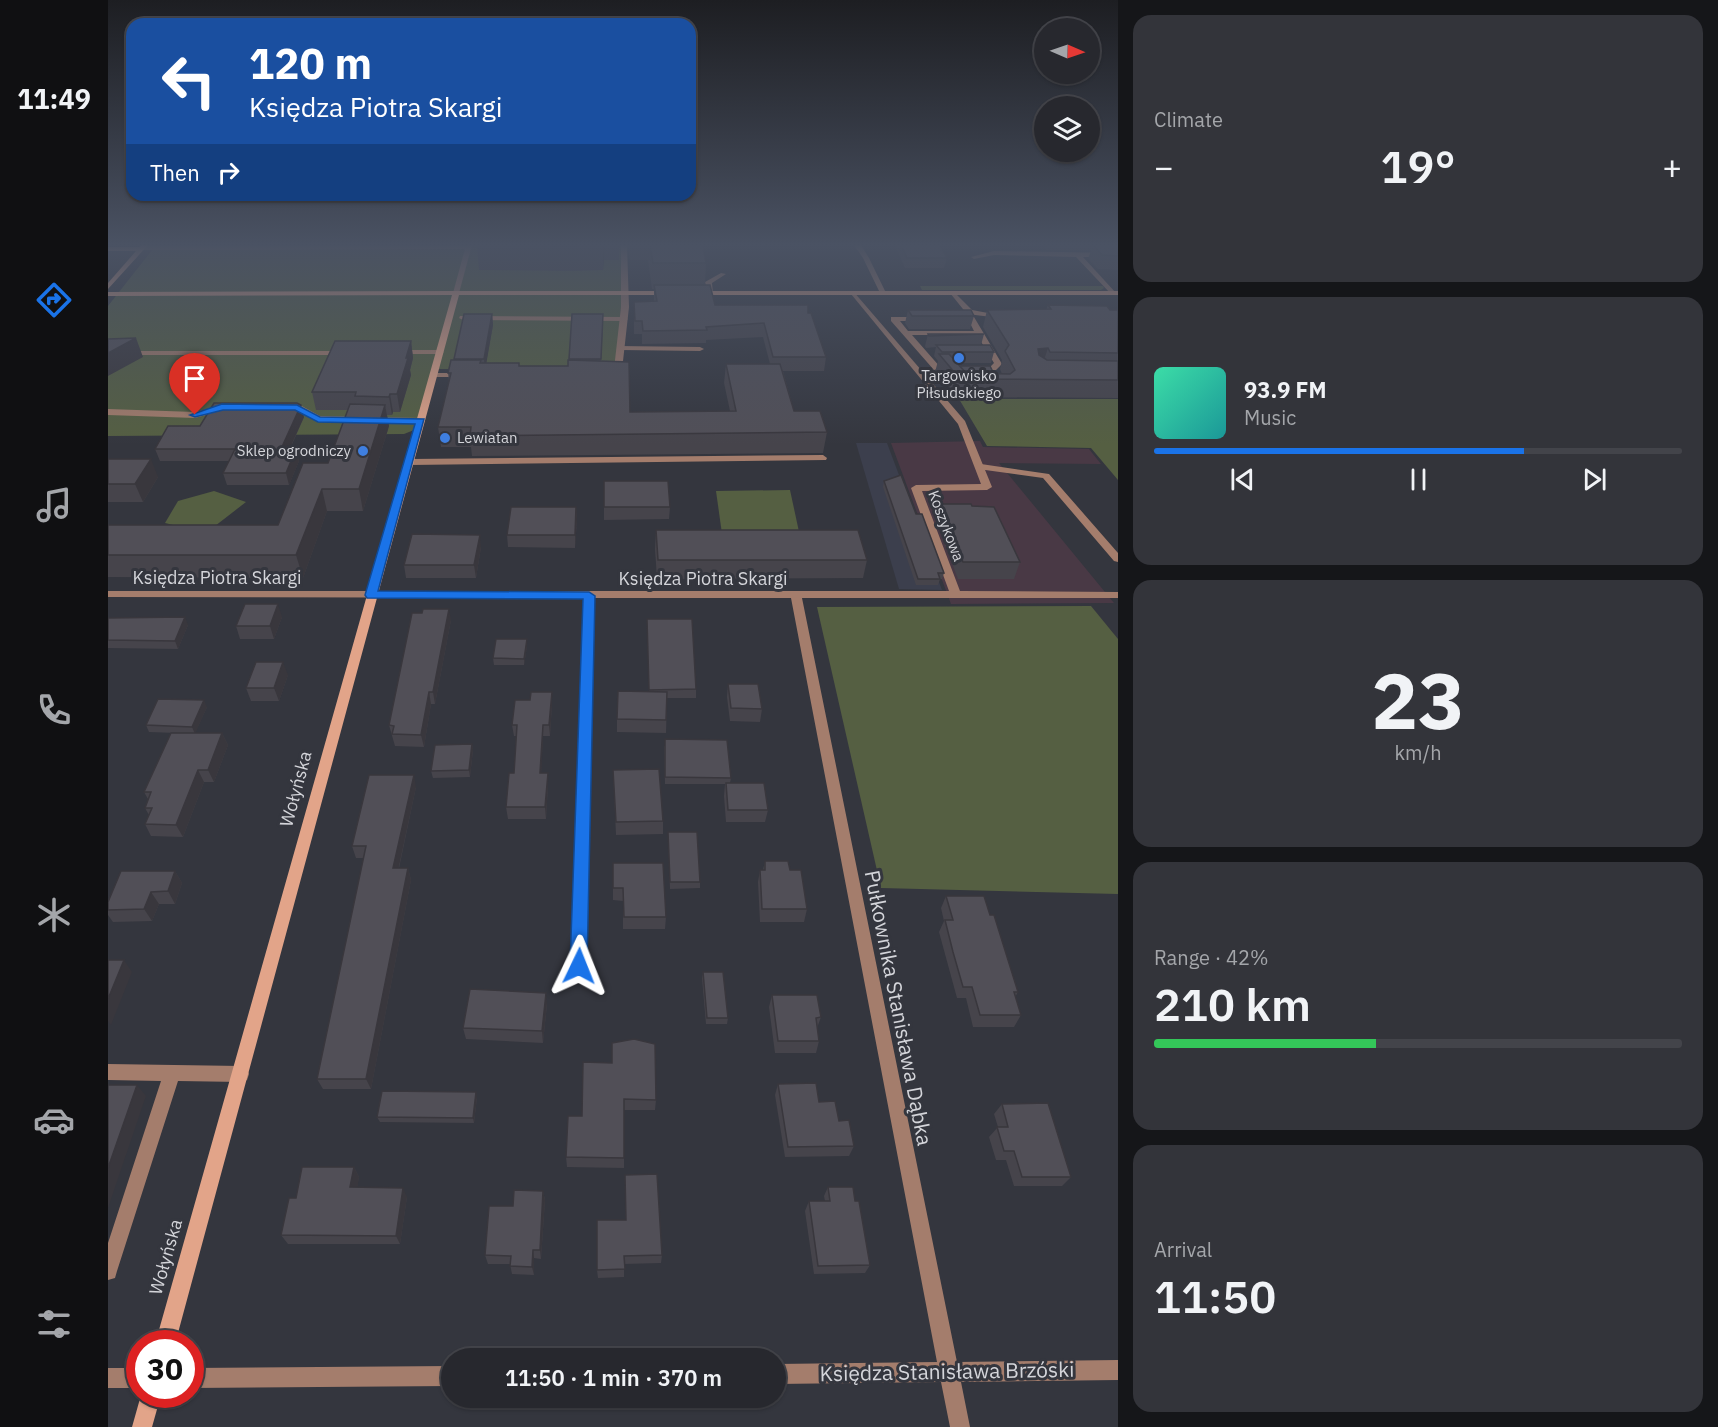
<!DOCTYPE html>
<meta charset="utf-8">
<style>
:root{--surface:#27282e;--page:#33343a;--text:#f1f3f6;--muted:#a4a6aa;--line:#43444a;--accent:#1a73e8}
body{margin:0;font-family:"IBM Plex Sans",sans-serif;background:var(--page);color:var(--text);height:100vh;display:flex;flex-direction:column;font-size:22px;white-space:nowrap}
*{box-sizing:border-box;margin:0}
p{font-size:20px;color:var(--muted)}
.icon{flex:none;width:33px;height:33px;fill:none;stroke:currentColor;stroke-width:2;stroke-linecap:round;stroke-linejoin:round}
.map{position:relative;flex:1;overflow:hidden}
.side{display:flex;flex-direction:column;gap:15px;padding:15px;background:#151619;width:600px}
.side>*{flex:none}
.banner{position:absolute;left:18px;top:18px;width:570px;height:183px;border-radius:18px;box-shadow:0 2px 4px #0004,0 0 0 2px var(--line);background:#1a4fa0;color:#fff;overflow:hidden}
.needle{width:39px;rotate:92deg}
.tools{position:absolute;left:926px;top:18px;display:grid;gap:12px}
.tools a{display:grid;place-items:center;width:66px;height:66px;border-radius:50%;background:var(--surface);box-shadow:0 2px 4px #0004,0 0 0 2px var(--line);font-size:30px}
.speed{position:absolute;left:18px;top:1330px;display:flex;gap:12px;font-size:30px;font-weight:700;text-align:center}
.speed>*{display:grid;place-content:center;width:78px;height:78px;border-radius:50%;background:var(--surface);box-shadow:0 2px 4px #0004,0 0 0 2px var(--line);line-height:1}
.speed .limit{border:9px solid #d22;background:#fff;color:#111}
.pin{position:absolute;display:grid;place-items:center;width:51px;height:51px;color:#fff;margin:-62px -26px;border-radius:50% 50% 50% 0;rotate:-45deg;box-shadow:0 0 6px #0007}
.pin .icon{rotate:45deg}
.me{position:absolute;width:66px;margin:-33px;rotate:2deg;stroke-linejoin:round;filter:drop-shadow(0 0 4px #0008)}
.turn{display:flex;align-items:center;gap:21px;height:126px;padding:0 24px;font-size:27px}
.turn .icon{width:78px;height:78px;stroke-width:2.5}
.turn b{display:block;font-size:42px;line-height:51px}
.then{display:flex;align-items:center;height:57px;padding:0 24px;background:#0003;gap:12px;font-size:22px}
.big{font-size:45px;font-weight:600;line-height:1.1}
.side .tile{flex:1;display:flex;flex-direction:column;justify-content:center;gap:9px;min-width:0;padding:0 21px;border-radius:18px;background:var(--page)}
.side .dial{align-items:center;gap:0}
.dial b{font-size:78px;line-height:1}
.song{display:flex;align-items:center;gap:18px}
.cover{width:72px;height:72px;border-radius:9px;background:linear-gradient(135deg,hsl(160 70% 55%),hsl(180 70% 35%))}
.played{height:6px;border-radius:3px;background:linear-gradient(90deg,var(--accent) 70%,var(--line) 70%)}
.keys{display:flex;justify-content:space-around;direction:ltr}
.heat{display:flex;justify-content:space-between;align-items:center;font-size:33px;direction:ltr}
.charge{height:9px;border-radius:4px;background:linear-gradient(90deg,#34c759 42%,var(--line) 0)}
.trip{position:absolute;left:333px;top:1348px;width:345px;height:60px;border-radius:30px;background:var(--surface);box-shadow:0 2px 4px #0004,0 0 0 2px var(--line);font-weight:600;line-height:60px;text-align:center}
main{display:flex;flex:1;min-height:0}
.dock{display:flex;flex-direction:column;width:108px;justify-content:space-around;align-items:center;background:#101012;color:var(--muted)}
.dock .icon{width:42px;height:42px}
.dock .current{color:var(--accent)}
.dock b{font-size:27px;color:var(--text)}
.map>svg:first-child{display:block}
</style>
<main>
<nav class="dock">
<b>11:49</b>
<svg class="icon current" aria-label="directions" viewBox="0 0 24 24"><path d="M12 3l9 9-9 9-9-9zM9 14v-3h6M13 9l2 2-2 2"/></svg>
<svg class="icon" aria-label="music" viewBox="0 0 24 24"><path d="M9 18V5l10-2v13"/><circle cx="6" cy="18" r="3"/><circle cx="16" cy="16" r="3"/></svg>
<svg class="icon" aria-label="phone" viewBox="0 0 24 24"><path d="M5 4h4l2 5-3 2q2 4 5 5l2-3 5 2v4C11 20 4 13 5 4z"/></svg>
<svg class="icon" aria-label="climate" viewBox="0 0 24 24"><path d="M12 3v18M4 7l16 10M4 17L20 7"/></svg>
<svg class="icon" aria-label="car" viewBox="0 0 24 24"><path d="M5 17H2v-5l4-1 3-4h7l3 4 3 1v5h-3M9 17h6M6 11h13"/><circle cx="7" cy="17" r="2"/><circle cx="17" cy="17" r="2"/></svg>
<svg class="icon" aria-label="filters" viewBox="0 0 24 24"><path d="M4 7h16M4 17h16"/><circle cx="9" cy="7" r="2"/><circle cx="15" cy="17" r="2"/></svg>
</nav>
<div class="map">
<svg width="1010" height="1427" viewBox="0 0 1010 1427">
<rect width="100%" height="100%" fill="#34363e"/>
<path fill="#493945" d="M872 441 875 447 981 449 993 464 891 463 1006 603 843 604 783 443Z"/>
<path fill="#3c3f4d" d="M748 443H779L834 590 791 589Z"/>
<g fill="#555f42">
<path d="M48 245H516L510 370 327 369 306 430 296 434 0 436V306Z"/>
<path d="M812 286H995L996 288 993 290H814Z"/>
<path d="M851 399H1010V480L983 448 879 446Z"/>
<path d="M682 490 693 541H615L608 491Z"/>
<path d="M106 491 138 502 98 533 57 523 70 501Z"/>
<path d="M983 606 1010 639V894L773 888 709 607Z"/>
</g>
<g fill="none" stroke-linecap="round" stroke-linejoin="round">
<g fill="#a47d6c" fill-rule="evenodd">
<path d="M360 246 363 248 362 249 34 250 31 248 34 246Z"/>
<path d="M886 251 1010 253V257H975L1008 293 1003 294 968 257 886 255 866 259 863 257Z"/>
<path d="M613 273 618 274 604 283 605 293 600 294 597 282Z"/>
<path d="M845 291 864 310 896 316 892 318 859 314 842 293Z"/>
<path d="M352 316 516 317 520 319 516 321 355 320 351 318Z"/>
<path d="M510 346 592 347 596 349 592 351 513 350H510Z"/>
<path d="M715 455 719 458 718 460 302 465 298 462 302 459Z"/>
<path d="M873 464 941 474 1010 553V562L1006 561 935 478 870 469V465Z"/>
<path d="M0 1064 133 1066 139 1068 141 1074 139 1080 133 1082 70 1081 9 1271 7 1278 0 1280V1243L53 1081 0 1080Z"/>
</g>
<g fill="#a47d6c" fill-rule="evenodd">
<path d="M358 245H364L351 293 348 295 345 293Z"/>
<path d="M513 245H519L521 307 514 370 505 375 501 373 506 369 513 307Z"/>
<path d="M746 245H753L761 258 778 293 777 294 772 293 755 258Z"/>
<path d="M745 291 857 421 884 487 879 490 814 491 852 591 1010 592V598H694L849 1362 1010 1360V1380L853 1382 862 1427H842L833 1382 668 1384V1364L829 1362 683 598H486L479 966 476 971 471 973 466 971 463 966 476 598 0 597V591H841L803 488 808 485 873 484 850 424 743 294 742 293Z"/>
<path d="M783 317H817L818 319 814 321H792L800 331H866L861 321H852L848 319 852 317H866L894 364 888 370H882L881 368 886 363 869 335H804L833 368 826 370 783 321Z"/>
<path d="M285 350H332L336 352 332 354H285Z"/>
<path d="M0 351H238L242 353 238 355H0Z"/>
<path d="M323 373H357L361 375 357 377H326L322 375Z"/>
<path d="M117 405 121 407 120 409 87 418 0 415V409L87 412Z"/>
<path d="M176 405H192L212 416 313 418 317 421 313 424 210 422 187 409H176Z"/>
<path d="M344 1366V1386L82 1388V1368Z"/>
<rect x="0" y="1368" width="32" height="20"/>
</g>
<g fill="#e2a489" fill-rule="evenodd">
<path d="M33 245H40L0 289V283L28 251H0V247H32Z"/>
<path d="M346 291H562L565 293 562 295H351L67 1344H47L344 295 0 296V292Z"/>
<path d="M1010 291V295H588L585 293 588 291Z"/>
<path d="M33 1395H53L44 1427H24Z"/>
</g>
</g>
<g fill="#46444b">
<path d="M369 245H511V260H496L495 270 464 271 371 270Z"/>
<path d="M519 245H595L598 263 597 285 607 305 700 313 718 357 716 371H675L686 411 719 432 715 453 364 456 363 447H333L330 427 341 382 340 373 346 360 384 314 385 325 378 363 412 366H460L461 360 495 325 493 361 522 412 622 411 616 383 618 364H662L655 337 598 340V343L534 344V334H526V302L546 301V289H544L540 260H522Z"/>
<path d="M787 245H832L839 258 836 268H797Z"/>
<path d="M935 245H1010V270L990 269 980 259 983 251 939 250Z"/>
<path d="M940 305 1010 310V398L847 397 827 372 830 361 826 356 828 347 818 348 817 346 820 334H876L873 345 886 352 883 363H849L852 367 886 374H894L892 369 894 360 875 327 879 310H938Z"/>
<path d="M800 310 866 316 862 329H801L797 323Z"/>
<path d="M303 341 305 358 302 370 303 375 292 412H285L284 415H279L281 426 255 511H219L195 578 0 577V525H170L220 463 240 410H208L204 392Z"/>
<path d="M196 417 182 449H188L191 461 181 485H119L115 473 121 461H52L47 449 92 426Z"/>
<path d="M0 459 50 477 35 502H0Z"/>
<path d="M496 481 562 507 561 519 496 520Z"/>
<path d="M776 481 808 514 836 573 834 579H832L830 585H808L775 487Z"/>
<path d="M832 504 864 506 912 562 906 579H850L828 521Z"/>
<path d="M468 507 469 519 467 548 400 547 399 535Z"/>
<path d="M548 530 759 560 755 578 549 579 547 549Z"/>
<path d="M373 547 368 578H298L296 565Z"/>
<path d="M174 617 166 639H132L128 626Z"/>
<path d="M0 618 80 625 70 649 0 648Z"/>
<path d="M539 619 588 689V698H559L558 733 509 732V719L541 691Z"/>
<path d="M343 620 327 704H323L316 747 287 746 281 725Z"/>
<path d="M419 646 416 665H386L385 658Z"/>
<path d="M180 675 171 701H143L138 688Z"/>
<path d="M620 684 654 709 652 722 622 721 619 697Z"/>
<path d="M444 704 442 736H435L433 773 440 785 438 819H400L398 807 406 773 408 736H406L404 725Z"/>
<path d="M99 707 87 733H114L120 745 106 782H96L75 837 43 836 37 824 41 815 37 808 40 799 36 792 69 733 41 732 38 725Z"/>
<path d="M364 744 365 750 362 777 325 778 323 771Z"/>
<path d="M556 746 623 778 622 783 660 810 657 822H618L616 796 617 784H557Z"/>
<path d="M505 770 555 821V834L508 835Z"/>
<path d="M308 787 291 868H300L303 880 263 1089H215L209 1079 256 858H248L244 846Z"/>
<path d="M560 832 592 882V888L562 889Z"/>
<path d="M657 861 682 870 699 909 696 922H652L650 882 652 870H655Z"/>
<path d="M505 863 558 917 557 929H515V901L505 900Z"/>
<path d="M67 871 74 883 67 904H51L44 921 5 922 0 915V902Z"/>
<path d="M838 896 882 915 910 992 907 997 913 1015 906 1027H865L858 998H849L831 932 836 921 833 908Z"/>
<path d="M595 972 620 1018 619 1024H598L594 978Z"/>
<path d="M664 995 713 1017 709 1028 711 1041 708 1053H667L661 1007Z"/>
<path d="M439 1004 435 1043 358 1039 355 1028Z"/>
<path d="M475 1062 548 1100 547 1110H516V1168L459 1167 458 1157 474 1116Z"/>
<path d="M670 1084 711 1102 746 1146 741 1156 677 1157 667 1095Z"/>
<path d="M369 1097 366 1123 272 1122 269 1117Z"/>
<path d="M894 1104 963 1177 954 1186H906L898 1160H888L881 1137 890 1127 886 1114Z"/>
<path d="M246 1167 251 1177 249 1187 299 1197 292 1244H180L173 1235 188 1198Z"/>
<path d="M517 1175 554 1255 553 1263 516 1264V1277L490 1278 489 1270 518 1220Z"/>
<path d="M720 1187 747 1201 762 1265 757 1273 706 1274 697 1211 701 1201H717L716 1196Z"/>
<path d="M435 1191 437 1200 433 1259 426 1258V1275L404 1274 402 1264H380L377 1255 405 1206Z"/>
</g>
<g fill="#39373d">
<path d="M495 245H496V260L495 270Z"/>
<path d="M384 314 385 325 377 371 376 359Z"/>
<path d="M28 338 35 357 0 376V353Z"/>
<path d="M303 341 305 358 302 370 303 375 292 412 289 394Z"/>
<path d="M940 348 934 366 930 349Z"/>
<path d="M282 394 285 412 284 415 281 397Z"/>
<path d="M193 405 196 417 176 461 173 449Z"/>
<path d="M277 405 281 426 255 511 251 489Z"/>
<path d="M188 449 191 461 181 485 178 473Z"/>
<path d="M43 459 50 477 35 502 27 484Z"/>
<path d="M214 489 219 511 195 578 188 555Z"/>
<path d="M468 507 469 519 467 548V535Z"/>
<path d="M372 535 373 547 368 578 366 565Z"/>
<path d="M170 604 174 617 166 639 162 626Z"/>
<path d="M341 609 343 620 327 704 325 692Z"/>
<path d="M77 617 80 625 70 649 67 641Z"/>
<path d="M419 639V646L416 665V659Z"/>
<path d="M175 662 180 675 171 701 166 688Z"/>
<path d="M321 692 323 704 316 747 313 735Z"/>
<path d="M444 692V704L442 736 441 725Z"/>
<path d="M96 700 99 707 87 734 84 727Z"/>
<path d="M435 725V736L433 785 432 773Z"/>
<path d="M114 733 120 745 106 782 100 770Z"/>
<path d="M364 744 365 750 362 777 361 770Z"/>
<path d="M90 770 96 782 75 837 68 825Z"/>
<path d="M440 773V785L438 819 437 807Z"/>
<path d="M306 775 308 787 288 880 285 868Z"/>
<path d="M300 868 303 880 263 1089 258 1079Z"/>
<path d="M67 871 74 883 67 904 60 891Z"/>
<path d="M43 892 51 904 44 921 36 909Z"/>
<path d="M16 960 24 972 3 1025 0 1021V999Z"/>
<path d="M438 993 439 1004 435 1043 434 1031Z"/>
<path d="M29 1085 38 1096 0 1208V1168Z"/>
<path d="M368 1092 369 1097 366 1123 365 1118Z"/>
<path d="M246 1167 251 1177 248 1197 242 1187Z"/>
<path d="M295 1188 299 1197 292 1244 288 1236Z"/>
<path d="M435 1191 437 1200 433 1259 432 1250Z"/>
<path d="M425 1250 426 1258V1275L424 1267Z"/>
</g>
<g fill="#514f57" stroke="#39373d" stroke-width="1.5">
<path d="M418 245H481L463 246Z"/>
<path d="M542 245H595L598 263H545Z"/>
<path d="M793 245H832L839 258H799Z"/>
<path d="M985 245H1010V256L994 255Z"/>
<path d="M546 285H602L607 305H700V313H703L718 357H665L656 323 598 327 599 330 535 331 534 321H527L526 302 549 301Z"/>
<path d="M940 305 999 306 1002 310H1010V353L942 352 940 348 930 349 931 355 939 360 1010 361V380L852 379 831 354H841L858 373 902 374 907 370 897 351 901 345 879 310 943 309Z"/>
<path d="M800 310H863L866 316H804Z"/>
<path d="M356 314H384L376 359H346Z"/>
<path d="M464 314H495L493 359H461Z"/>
<path d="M820 334H876L821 336Z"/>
<path d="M28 338 0 353V339Z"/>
<path d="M227 341H303L298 358H300L289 394H282L281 397 247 396 248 392H204Z"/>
<path d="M828 345H882L886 352H834Z"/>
<path d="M343 360H373L372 363H411V366H460V360L521 362 522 412 628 411 618 364H672L686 411H712L719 432 362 436 363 427H330L343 373H340Z"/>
<path d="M852 366H882L886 374 858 373Z"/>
<path d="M106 403H189L193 405 173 449H188L178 473H115L127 449H47L60 426H92Z"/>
<path d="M242 404 277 405 251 489H214L188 555H0V525H170L195 463H220Z"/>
<path d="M0 459H43L27 484H0Z"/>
<path d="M793 475 808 514H814L836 573H830L832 579H810L776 481Z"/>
<path d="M496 481H560L562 507H496Z"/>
<path d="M832 504H863L864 506 886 507 912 562H855Z"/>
<path d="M403 507H468L467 535H399Z"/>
<path d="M548 530H750L759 560H550Z"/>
<path d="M304 534 372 535 366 565H296Z"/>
<path d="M137 604H170L162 626H128Z"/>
<path d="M315 609H341L325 692H321L313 735 284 734 286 726 281 725 304 613H314Z"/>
<path d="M77 617 67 641 0 640V618Z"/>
<path d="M539 619H584L588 689 541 690Z"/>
<path d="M388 639H419L416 659 385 658Z"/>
<path d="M148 662H175L166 688H138Z"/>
<path d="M620 684H650L654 709 623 708Z"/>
<path d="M510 691 559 692 558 720 509 719Z"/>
<path d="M423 692H444L441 725H435L432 773H440L437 807H398L401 773H406L409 725H404L407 700H422Z"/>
<path d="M50 699 96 700 84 727 38 725Z"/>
<path d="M63 733H114L100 770H90L68 825 37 824 44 808H37L43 792H36Z"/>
<path d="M557 739 619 740 623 778 557 777Z"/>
<path d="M364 744 361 770 323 771 327 745Z"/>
<path d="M551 769 555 821 508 822 505 770Z"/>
<path d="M261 775H306L285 868H300L258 1079H209L258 846H244Z"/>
<path d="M618 783H656L660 810H620Z"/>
<path d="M560 832H589L592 882H562Z"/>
<path d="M657 861H680L682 870H693L699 909H654L652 870H657Z"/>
<path d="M505 863H555L558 917H516L515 888H505Z"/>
<path d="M13 871H67L60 891 43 892 36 909 0 910V902Z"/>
<path d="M838 896H876L882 915H886L910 992H906L913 1015H872L864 987H855L845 952 837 920H845Z"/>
<path d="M0 960H16L0 999Z"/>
<path d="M595 972H615L620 1018H599Z"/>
<path d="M362 989 438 993 434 1031 355 1028Z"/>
<path d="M664 995H709L713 1017 708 1018 711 1041H670Z"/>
<path d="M526 1039 547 1044 548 1100 516 1099V1158L458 1157 460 1116H474L475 1062 504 1063V1043Z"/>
<path d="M708 1083 711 1102 727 1101 731 1121 741 1120 746 1146 680 1147 670 1084Z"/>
<path d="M0 1085H29L0 1168Z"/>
<path d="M274 1091 368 1092 365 1118 269 1117Z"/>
<path d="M940 1103 963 1177H914L906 1151H896L889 1127H900L894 1104Z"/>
<path d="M194 1167H246L242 1187 295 1188 288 1236 173 1235 181 1198H188Z"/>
<path d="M549 1174 554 1255 516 1256 517 1269 489 1270V1220H518L517 1175Z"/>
<path d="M720 1187H745L747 1201H751L762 1265 710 1266 701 1201H722Z"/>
<path d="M406 1190 435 1191 432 1250H425L424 1267 402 1266 403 1256 377 1255 381 1206H405Z"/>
</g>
<linearGradient id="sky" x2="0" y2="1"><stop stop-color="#1d1e22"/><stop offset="0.55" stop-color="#4a5263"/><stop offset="1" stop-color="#4a5263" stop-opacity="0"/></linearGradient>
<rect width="1010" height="445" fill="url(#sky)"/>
<path fill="#1a73e8" stroke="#114b97" stroke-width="1.5" d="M114 404 189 405 212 417 316 419 270 591 481 592 487 596 479 966 477 971 471 974 465 971 462 966 475 599 259 598 257 595 307 424 210 422 187 410H115L87 417 82 415Z"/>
<g fill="#3f7fe0" stroke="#34363e" stroke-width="2">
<circle cx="851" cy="358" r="6"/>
<circle cx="337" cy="438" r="6"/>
<circle cx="255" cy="451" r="6"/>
</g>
<g text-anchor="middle" stroke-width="6" stroke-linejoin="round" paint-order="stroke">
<g font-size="15" fill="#d4d5da" stroke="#34363e">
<text x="851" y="381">Targowisko<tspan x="851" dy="17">Piłsudskiego</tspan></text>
<text x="349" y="443" text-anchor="start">Lewiatan</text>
<text x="243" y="456" text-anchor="end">Sklep ogrodniczy</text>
</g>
<g font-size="15" fill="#d4d5da" stroke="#34363e">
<text transform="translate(838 526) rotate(69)" y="5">Koszykowa</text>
</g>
<g font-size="18" fill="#d4d5da" stroke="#34363e">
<text x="109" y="584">Księdza Piotra Skargi</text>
<text x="595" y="585">Księdza Piotra Skargi</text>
<text transform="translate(188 789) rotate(-75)" y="6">Wołyńska</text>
<text transform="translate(58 1257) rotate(-74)" y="6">Wołyńska</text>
</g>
<g font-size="21" fill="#d4d5da" stroke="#34363e">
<text transform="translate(790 1008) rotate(79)" y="7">Pułkownika Stanisława Dąbka</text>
<text transform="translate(839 1372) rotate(-1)" y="7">Księdza Stanisława Brzóski</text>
</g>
</g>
</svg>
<div class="tools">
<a><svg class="needle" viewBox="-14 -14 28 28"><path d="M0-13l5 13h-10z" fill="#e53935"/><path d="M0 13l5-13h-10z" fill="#a4a6aa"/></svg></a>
<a><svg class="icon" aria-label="layers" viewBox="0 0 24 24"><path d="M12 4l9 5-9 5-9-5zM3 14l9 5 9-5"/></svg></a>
</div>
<div class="speed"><div class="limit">30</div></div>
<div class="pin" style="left:87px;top:415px;background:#d93025"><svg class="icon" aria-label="arrive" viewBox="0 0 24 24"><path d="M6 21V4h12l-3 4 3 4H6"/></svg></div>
<svg class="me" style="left:471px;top:966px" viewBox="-20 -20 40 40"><path d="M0-17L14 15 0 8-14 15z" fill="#1a73e8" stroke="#fff" stroke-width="4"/></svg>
<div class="trip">11:50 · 1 min · 370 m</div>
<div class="banner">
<div class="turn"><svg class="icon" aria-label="left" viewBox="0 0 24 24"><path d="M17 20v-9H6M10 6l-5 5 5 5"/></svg><div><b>120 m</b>Księdza Piotra Skargi</div></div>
<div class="then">Then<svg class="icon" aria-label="right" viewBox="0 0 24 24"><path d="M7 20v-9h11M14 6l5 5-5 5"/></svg></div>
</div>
</div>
<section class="side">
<div class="tile"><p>Climate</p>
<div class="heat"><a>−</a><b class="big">19°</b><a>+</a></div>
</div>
<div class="tile">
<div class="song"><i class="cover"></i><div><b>93.9 FM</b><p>Music</p></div></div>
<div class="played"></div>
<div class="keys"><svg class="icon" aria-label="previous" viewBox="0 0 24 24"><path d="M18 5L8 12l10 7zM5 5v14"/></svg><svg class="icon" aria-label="pause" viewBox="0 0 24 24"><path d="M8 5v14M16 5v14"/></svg><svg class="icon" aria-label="next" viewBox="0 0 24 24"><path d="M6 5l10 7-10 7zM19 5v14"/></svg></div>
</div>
<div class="tile dial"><b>23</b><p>km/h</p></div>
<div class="tile"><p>Range · 42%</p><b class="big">210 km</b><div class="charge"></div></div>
<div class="tile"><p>Arrival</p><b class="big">11:50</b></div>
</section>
</main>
